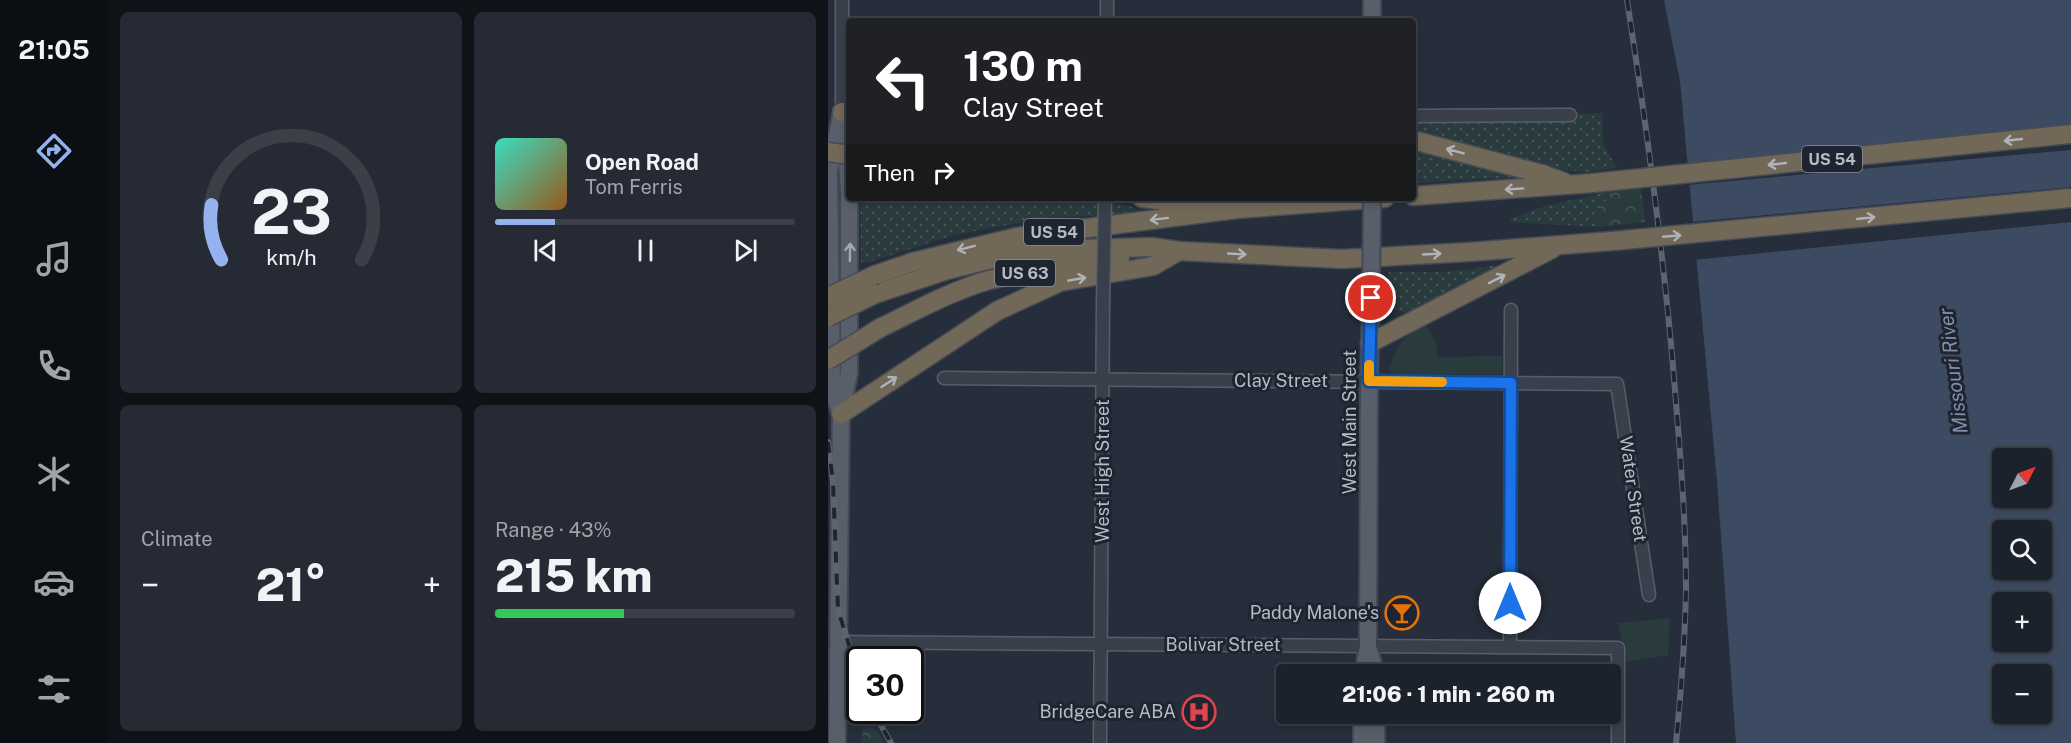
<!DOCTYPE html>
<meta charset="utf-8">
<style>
:root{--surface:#1c222c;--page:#252a34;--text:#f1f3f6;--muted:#a0a4a9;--line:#3a3f48;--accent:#93b2ee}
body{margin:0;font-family:"Public Sans",sans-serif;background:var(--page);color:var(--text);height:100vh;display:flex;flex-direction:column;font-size:22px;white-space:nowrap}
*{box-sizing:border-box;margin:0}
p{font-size:20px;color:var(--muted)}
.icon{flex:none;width:33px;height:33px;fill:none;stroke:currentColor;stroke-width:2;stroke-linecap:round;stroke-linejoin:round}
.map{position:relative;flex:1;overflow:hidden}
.side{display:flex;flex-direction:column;gap:12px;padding:12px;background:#0f1318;width:720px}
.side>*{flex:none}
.top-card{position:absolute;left:18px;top:18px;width:570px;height:183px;border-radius:6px;box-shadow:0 3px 9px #0003,0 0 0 2px var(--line);background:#202124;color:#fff;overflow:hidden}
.needle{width:39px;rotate:48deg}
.tools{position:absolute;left:1164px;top:448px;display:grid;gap:12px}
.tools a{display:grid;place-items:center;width:60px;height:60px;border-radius:6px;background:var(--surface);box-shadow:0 3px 9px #0003,0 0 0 2px var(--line);font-size:30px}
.speed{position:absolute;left:18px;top:646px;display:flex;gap:12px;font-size:30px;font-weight:700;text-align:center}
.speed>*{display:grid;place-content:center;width:78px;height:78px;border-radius:50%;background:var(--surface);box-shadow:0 3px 9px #0003,0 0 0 2px var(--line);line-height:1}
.speed .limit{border:3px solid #111;border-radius:9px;background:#fff;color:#111}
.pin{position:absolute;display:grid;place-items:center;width:51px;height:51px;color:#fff;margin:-26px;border:3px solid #fff;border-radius:50%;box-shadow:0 2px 6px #0007}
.me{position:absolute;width:66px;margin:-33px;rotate:0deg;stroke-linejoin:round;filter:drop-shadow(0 0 4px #0008)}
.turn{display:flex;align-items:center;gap:21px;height:126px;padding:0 18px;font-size:27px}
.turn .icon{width:78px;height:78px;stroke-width:2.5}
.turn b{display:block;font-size:42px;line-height:51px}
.then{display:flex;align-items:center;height:57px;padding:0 18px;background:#0003;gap:12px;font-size:22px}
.big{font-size:45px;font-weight:800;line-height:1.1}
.side .card{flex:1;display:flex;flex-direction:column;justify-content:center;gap:9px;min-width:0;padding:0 21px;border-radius:9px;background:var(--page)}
.side .dial{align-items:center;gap:0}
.dial svg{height:156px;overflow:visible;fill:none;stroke:var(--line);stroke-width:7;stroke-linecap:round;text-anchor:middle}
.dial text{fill:var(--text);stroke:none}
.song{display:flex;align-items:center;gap:18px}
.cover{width:72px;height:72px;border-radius:9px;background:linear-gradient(135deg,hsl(170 70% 55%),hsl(30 70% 35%))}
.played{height:6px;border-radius:3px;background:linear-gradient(90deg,var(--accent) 20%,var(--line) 20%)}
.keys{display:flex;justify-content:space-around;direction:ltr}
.heat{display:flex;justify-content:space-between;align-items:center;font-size:33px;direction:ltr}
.charge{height:9px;border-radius:4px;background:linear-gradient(90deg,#34c759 43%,var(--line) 0)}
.side .tiles{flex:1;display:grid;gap:12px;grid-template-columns:repeat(2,1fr)}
.trip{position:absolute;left:448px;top:664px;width:345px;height:60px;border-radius:6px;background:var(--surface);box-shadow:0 3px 9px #0003,0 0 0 2px var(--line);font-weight:800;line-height:60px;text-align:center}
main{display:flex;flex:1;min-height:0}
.tab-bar{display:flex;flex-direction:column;width:108px;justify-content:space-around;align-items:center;background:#0b0e12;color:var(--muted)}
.tab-bar .icon{width:42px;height:42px}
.tab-bar .active{color:var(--accent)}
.tab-bar b{font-size:27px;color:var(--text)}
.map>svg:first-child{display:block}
</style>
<main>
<nav class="tab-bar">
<b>21:05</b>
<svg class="icon active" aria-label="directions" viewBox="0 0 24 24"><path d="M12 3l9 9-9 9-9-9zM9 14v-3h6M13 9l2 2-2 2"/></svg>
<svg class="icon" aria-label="music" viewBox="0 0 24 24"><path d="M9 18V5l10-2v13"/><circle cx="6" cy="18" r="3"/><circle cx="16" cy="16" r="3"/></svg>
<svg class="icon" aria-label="phone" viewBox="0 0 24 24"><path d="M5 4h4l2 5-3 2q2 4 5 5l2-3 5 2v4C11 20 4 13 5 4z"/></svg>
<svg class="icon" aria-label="climate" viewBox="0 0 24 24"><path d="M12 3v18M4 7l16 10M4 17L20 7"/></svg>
<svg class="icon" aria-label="car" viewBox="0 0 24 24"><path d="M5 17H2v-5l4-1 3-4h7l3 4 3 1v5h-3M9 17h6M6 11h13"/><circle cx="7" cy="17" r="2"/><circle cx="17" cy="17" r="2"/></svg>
<svg class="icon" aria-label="filters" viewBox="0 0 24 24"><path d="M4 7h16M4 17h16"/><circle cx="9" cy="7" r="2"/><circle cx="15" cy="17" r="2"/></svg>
</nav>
<section class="side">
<div class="tiles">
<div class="card dial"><svg viewBox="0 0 100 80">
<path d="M14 69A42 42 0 1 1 86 69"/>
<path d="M14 69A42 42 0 0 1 9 41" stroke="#93b2ee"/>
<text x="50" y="56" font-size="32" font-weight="700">23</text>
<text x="50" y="72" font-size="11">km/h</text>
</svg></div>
<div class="card">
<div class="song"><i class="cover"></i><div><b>Open Road</b><p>Tom Ferris</p></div></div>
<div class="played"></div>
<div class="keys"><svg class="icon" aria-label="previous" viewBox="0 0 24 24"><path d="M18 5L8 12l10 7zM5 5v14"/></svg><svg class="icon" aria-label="pause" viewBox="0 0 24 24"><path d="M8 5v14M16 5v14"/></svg><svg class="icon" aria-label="next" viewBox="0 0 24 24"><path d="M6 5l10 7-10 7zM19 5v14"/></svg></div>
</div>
<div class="card"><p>Climate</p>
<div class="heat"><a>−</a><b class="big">21°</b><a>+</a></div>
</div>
<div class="card"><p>Range · 43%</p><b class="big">215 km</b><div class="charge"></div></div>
</div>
</section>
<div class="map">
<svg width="1243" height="743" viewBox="0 0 1243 743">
<defs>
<pattern id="grass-dots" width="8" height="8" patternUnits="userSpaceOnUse" patternTransform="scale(1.5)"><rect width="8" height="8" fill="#293b3d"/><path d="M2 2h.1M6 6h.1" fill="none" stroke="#465558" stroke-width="1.8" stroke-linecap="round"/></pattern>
<pattern id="forest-crowns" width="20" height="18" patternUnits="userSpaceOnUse" patternTransform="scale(1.5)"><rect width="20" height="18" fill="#293b3d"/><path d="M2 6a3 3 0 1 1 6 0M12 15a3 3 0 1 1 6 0" fill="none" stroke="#465558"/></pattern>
</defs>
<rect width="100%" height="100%" fill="#262e3b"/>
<g fill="url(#grass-dots)">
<path d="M774 113 775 144 789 168 757 172 727 169 660 154 643 145 585 129V120Z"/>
<path d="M585 145 705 176 585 183Z"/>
<path d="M788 190 767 212 770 227 681 222 683 219 717 206Z"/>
<path d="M32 198H250L302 206 308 210 298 214 240 217 184 224 126 235 38 263H33Z"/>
<path d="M678 264 590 310C578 313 569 313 559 305L561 272H618Z"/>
</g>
<g fill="url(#forest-crowns)">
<path d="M813 188 817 222 770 227 767 212 788 190Z"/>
<path d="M41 726 49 730 56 743H34V729Z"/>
</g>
<g fill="#293b3d">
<path d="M595 321 609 344V357L674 356V374H566L561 369C566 349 578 334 595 321Z"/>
<path d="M842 618 840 655 799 662 790 623Z"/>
</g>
<path fill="#3d4b62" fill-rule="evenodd" d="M836 0H1243V743H908L889 481 852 81ZM1174 459H1214V498H1174ZM1174 531H1214V570H1174ZM1174 603H1214V642H1174ZM1174 675H1214V714H1174Z"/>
<g fill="#262e3b">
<path d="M1243 129V150L859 185 857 165Z"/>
<path d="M1243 187V222L866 260 862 222Z"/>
</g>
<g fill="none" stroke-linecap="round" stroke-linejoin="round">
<defs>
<g id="minor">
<path d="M279 21V0"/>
<path d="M14 112V0"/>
<path d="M585 116 742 115"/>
<path d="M116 378 789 384 821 595"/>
<path d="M0 642 790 648V743"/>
<path d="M682 647 683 310"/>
<path d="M272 743 275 302"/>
</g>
<g id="major">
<path d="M544 0V21"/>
<path d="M16 122 21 192"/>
<path d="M12 412 4 387 1 170 14 112"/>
<path d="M541 650 548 675"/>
<path d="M535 675 540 646 541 381 543 298"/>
<path d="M9 743 13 414 21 373V198"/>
<path d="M534 743V714"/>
<path d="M548 743V714"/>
</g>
<g id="highway">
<path d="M14 112 21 113"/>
<path d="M585 140 714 174 736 182"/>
<path d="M585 196 765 183"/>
<path d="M314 198 381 206"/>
<path d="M47 275 85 262 189 237 409 209 557 198"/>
<path d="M47 294 119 270 168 258 218 250 324 247 351 251 514 259 641 252 785 241"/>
<path d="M52 328C87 311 123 291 161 280 204 269 248 264 292 259"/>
<path d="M542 343 724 249"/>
<path d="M13 414 169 311 232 282 325 266 351 251"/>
</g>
</defs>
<use href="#minor" stroke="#585e69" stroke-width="15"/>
<use href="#major" stroke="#434954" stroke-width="20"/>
<use href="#highway" stroke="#454b56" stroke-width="21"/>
<use href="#minor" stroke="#3a404b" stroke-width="12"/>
<use href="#major" stroke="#585f6b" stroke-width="16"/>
<use href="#highway" stroke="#716857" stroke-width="18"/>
<defs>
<g id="rail">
<path d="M799 0C818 122 834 243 845 366 851 440 858 514 858 589 857 640 853 692 848 743"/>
<path d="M0 442 5 482 10 610 32 680"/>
<path d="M45 711 63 743"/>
</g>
</defs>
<use href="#rail" stroke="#5c6472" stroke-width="6"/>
<use href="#rail" stroke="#1f2530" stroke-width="4" stroke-dasharray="11" stroke-linecap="butt"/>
<defs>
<path id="minor-bridge" d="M275 302 277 198"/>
<path id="major-bridge" d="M543 298 544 198"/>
<g id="highway-bridge">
<path d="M0 152 21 155"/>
<path d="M765 183 1243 134"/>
<path d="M785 241 1243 198"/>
<path d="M0 297 47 275"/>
<path d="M0 317 47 294"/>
<path d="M0 360 52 328"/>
</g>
</defs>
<use href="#minor-bridge" stroke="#585e69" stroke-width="15" stroke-linecap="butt"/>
<use href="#major-bridge" stroke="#434954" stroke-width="20" stroke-linecap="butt"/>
<use href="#highway-bridge" stroke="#454b56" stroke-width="21" stroke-linecap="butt"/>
<use href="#minor-bridge" stroke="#3a404b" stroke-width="12"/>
<use href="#major-bridge" stroke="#585f6b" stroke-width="16"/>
<use href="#highway-bridge" stroke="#716857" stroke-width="18"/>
</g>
<defs><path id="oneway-shaft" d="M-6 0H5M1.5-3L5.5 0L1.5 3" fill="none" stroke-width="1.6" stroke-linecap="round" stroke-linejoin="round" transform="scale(1.5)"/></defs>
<g stroke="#aeb3bc">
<use href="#oneway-shaft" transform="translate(1185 140) rotate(174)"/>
<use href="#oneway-shaft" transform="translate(627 151) rotate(-165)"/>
<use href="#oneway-shaft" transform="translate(949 164) rotate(174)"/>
<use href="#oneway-shaft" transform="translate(686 189) rotate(176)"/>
<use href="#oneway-shaft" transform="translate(1038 218) rotate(-6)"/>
<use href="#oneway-shaft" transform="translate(331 219) rotate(173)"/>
<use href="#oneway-shaft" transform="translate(844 236) rotate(-5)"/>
<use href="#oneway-shaft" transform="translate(138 248) rotate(166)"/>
<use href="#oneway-shaft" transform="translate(409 254) rotate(3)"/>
<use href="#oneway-shaft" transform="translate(604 254) rotate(-3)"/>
<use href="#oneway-shaft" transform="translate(249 279) rotate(-10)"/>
<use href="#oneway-shaft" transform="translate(669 279) rotate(-27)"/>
<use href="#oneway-shaft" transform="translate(61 382) rotate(-33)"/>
</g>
<use stroke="#a2a9b5" href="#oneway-shaft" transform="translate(22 252) rotate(-89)"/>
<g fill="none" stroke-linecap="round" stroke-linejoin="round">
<defs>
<path id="route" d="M543 298 541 381 683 383 682 603"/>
</defs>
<use href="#route" stroke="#114b97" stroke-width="15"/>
<use href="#route" stroke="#1a73e8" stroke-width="10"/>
<path stroke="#f59e0b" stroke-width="10" d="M541 365V381L614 382"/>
</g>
<defs>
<symbol id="bar-ring" viewBox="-11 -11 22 22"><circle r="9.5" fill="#1f2530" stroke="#e8710a" stroke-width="1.5"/><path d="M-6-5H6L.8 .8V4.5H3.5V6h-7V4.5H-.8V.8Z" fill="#e8710a"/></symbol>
<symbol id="hospital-ring" viewBox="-11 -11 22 22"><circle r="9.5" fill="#1f2530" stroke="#e0444e" stroke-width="1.5"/><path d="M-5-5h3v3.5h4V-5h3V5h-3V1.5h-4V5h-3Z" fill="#e0444e"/></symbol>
</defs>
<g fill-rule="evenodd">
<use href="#bar-ring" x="555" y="594" width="38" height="38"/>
<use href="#hospital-ring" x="352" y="693" width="38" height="38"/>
</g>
<g text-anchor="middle" stroke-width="6" stroke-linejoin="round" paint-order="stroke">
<g fill="#1f2530" stroke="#888e9a" stroke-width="1.5">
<rect x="974" y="146" width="60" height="26" rx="4.5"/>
<rect x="196" y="219" width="60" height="26" rx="4.5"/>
<rect x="167" y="260" width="60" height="26" rx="4.5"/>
</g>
<g font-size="16" font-weight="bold" fill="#b5bbc7">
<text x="1004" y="165">US 54</text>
<text x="226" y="238">US 54</text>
<text x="197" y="279">US 63</text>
</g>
<g font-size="18" fill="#b5bbc7" stroke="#1f2530">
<text x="453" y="387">Clay Street</text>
<text transform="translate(522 422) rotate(-90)" y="6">West Main Street</text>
<text transform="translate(275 471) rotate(-90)" y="6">West High Street</text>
<text transform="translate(805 489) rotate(82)" y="6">Water Street</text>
<text x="395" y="651">Bolivar Street</text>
</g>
<g font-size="18" fill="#b5bbc7" stroke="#1f2530" text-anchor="end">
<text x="551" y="619">Paddy Malone's</text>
<text x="348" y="718">BridgeCare ABA</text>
</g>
<g font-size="20" font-style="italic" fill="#8090ab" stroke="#1f2530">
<text transform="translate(1125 371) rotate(-97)" y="7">Missouri River</text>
</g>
</g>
</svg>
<div class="tools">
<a><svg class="needle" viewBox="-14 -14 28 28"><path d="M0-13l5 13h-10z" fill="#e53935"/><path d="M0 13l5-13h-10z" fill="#a0a4a9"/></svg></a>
<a><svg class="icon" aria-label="search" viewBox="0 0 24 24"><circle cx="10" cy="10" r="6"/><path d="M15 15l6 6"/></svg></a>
<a>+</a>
<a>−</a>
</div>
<div class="speed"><div class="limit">30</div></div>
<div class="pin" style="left:543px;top:298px;background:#d93025"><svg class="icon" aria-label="arrive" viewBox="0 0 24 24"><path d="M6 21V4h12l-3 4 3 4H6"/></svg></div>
<svg class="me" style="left:682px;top:603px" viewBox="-20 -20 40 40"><circle r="19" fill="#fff"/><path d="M0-13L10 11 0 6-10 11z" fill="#1a73e8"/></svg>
<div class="trip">21:06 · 1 min · 260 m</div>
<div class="top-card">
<div class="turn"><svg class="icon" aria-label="left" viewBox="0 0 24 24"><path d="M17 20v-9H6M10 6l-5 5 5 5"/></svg><div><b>130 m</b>Clay Street</div></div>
<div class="then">Then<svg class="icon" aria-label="right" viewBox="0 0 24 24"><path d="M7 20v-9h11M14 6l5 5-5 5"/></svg></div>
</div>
</div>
</main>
